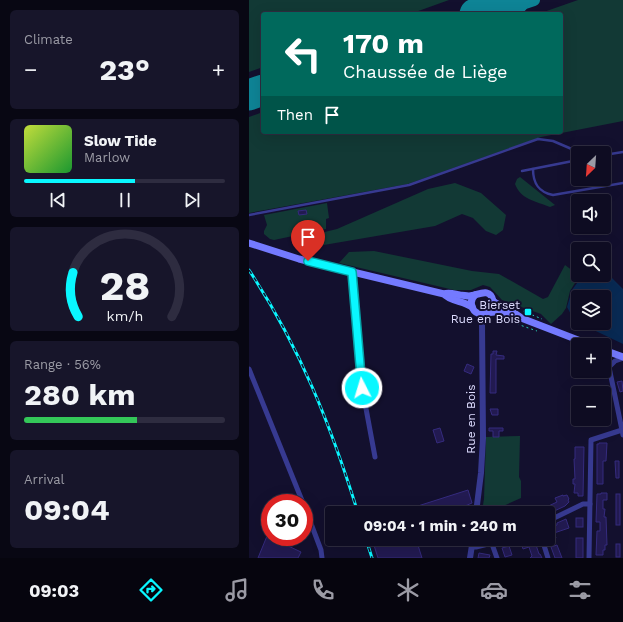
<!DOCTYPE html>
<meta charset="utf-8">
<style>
:root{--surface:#0e0c22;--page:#17152a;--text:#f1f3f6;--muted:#9b9ba5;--line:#2e2c40;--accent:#09f7ff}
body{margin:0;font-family:"Work Sans",sans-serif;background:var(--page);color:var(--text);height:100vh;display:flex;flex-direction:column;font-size:15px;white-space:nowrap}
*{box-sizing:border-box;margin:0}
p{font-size:13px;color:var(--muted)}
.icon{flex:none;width:22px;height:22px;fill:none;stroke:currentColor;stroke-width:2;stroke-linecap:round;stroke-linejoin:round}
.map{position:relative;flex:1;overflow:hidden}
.drawer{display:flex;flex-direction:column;gap:10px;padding:10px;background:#080713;width:249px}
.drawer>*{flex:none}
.top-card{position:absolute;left:12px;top:12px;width:302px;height:122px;border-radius:4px;box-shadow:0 4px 16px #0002,0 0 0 1px var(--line);background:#00695c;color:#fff;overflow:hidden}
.needle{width:26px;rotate:205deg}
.tools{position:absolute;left:322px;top:146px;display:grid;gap:8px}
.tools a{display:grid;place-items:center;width:40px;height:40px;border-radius:4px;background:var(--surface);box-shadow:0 4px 16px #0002,0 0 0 1px var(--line);font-size:20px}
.speed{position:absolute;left:12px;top:494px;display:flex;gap:8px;font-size:20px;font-weight:700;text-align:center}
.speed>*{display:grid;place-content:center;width:52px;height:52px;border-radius:50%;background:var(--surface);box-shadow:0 4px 16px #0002,0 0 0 1px var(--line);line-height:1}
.speed .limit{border:6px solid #d22;background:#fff;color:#111}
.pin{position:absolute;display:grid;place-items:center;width:34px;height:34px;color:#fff;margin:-41px -17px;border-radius:50% 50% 50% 0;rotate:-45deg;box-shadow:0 0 4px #0007}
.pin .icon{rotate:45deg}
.me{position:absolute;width:44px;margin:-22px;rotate:355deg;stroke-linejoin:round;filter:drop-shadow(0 0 3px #0008)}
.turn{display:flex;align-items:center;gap:14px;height:84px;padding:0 16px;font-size:18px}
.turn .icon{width:52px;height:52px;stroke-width:2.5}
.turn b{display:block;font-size:28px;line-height:34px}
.then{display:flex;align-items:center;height:38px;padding:0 16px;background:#0003;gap:8px;font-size:15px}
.big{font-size:30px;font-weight:700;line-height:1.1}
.drawer .card{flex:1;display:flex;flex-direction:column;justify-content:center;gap:6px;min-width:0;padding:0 14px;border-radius:6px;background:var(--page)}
.drawer .dial{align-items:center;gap:0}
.dial svg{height:104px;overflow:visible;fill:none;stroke:var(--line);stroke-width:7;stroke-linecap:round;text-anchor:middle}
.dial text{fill:var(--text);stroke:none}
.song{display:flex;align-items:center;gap:12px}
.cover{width:48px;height:48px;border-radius:6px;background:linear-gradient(135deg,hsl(70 70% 55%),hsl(130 70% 35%))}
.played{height:4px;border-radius:2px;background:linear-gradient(90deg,var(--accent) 55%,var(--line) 55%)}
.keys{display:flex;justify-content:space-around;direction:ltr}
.heat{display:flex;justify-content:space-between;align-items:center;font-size:22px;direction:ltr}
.charge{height:6px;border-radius:3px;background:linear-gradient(90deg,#34c759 56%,var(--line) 0)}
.trip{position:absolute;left:76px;top:506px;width:230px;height:40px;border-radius:4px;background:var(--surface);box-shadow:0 4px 16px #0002,0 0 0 1px var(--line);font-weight:700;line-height:40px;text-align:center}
.dock{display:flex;height:64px;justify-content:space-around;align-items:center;background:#06050e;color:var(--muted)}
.dock .icon{width:28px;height:28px}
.dock .selected{color:var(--accent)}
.dock b{font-size:18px;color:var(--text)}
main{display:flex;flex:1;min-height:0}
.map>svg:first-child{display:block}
</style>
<main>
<section class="drawer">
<div class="card"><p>Climate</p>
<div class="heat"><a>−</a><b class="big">23°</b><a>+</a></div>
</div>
<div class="card">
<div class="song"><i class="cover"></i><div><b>Slow Tide</b><p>Marlow</p></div></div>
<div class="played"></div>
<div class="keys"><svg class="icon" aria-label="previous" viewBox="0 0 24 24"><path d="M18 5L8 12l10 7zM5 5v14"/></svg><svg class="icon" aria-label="pause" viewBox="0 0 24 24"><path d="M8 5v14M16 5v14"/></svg><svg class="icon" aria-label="next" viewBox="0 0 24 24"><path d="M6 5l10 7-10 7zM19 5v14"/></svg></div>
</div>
<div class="card dial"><svg viewBox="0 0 100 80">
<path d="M14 69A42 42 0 1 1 86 69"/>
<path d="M14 69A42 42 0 0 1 10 35" stroke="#09f7ff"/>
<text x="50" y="56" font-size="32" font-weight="700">28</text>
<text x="50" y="72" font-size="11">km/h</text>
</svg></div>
<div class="card"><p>Range · 56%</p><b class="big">280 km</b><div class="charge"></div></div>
<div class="card"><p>Arrival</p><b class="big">09:04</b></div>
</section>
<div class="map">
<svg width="374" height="558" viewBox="0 0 374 558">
<rect width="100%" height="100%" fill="#13102e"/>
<g fill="#123935">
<path d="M0 0H200L161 14H14V67L0 72Z"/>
<path d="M329 0H374V121L292 137 159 184 0 213V117L14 112V132H312V14H289Z"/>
<path d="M271 177 306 205 301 207C287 201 272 200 266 184L268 179Z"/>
<path d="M206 183 232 193 257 215 254 230 247 235 237 231 224 218 213 214 186 226 63 247 47 239 88 229 179 189Z"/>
<path d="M78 203 80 218 77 219V229L25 240 21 239 15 234V231L18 225 15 215Z"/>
<path d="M125 251 223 271 250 274 294 299 299 297 316 265 324 271 329 272V275H331L321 291 317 308 313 314 302 324 292 314 253 300 241 287 234 285 222 290H205L90 263 100 252Z"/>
<path d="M271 436 270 477 272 481V498L252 507 233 511 235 499 237 437Z"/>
</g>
<path fill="#092a54" d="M355 273 363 278 374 289V344L330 323H355V297H329V322L325 320 318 307 323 290 334 275H355Z"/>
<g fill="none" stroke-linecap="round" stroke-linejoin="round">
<g stroke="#0e8496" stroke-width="12">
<path d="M245 0 248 6 255 10 285 0"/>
<path d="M0 94 14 89"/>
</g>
<g stroke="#0e8496" stroke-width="31">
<path d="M226 14 265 0"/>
<path d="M0 95 14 90"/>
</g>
</g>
<g fill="#221a51" stroke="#352b7e">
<path d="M57 210 58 214 50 215 49 211Z"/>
<path d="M244 351H248L247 355 255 356V359H247V393H241L242 354H244Z"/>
<path d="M218 364 225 367 222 374 215 371Z"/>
<path d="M373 381 374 391 371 392 368 382Z"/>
<path d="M241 409H249V415H243Z"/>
<path d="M333 419H340L341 425H334Z"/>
<path d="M191 428 195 441 188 443 184 430Z"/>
<path d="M240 428H254V431H250V437H244V431H240Z"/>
<path d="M350 443H358L357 461H354V484H348V444H350Z"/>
<path d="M326 447H335L334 496H329V493H325L326 484H324V479H326L325 459H326Z"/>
<path d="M366 461H370V478H367Z"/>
<path d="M219 490 223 503 216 506 219 513H147Z"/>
<path d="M352 493H358V500H354V509H356L355 517H357L358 545H356V550H354V555H347L348 531H351V522H347L348 494H352Z"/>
<rect x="367" y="494" width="4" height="31"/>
<path d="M314 495V496L318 495 320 499 319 500 320 502 316 506 301 513H278L290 507 291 510 308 502 306 498Z"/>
<rect x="327" y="518" width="7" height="9"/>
<path d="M317 519 320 528 305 533 307 538 300 540 299 528 308 525V523Z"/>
<path d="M18 536 52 552 49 558H9Z"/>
<rect x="327" y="538" width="7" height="20"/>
<path d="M123 539H167L173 558H129Z"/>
<path d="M279 539 280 541 285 539 290 554H291L293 558H281L283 556 280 547 274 549 272 543 276 542 275 540Z"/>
<rect x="367" y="544" width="4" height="13"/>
<path d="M308 545 313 558H306L302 547Z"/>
<path d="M260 546 263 555 256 557 253 548Z"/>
<path d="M230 553 241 555 240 558H229Z"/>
</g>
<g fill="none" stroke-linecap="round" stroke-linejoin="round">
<g stroke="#27c9b4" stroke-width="1" stroke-dasharray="2 3" stroke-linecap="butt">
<path d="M274 311 293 319"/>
<path d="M268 324 288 331"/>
<path d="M347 342 353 345"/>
</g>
<g stroke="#373a91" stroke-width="2.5">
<path d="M355 155 374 152"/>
<path d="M284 169C284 183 289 192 304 195L374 183"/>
<path d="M273 171 329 160"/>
<path d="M0 215 160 185 289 139 304 141 332 153"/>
</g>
<g stroke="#373a91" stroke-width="5">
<path d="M103 272 113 387 126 457"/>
<path d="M355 353 360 367 374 435"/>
<path d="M360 367 366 361 374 358"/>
<path d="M0 369 54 503"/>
<path d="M55 505 72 550 73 558"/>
<path d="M299 521 334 504H341"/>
<path d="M293 539 299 558"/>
<path d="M243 544 248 558"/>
<path d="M223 547H227L259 539"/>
<path d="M340 558 342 440 373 430"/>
</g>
<g stroke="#373a91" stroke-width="6">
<path d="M227 513 232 473 234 438 233 324 239 312"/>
<path d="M221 558 224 539"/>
</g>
<g stroke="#747aff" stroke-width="7">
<path d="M0 243 50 259 195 294C200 301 215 301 223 307"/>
<path d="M195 294C200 292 205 294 211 295 214 295 217 296 220 296 228 296 241 286 244 301 245 306 242 310 239 312"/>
<path d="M226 295C223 298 221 301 223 306 226 319 239 311 247 312 255 314 264 320 272 318"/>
<path d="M244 301C251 307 267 312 272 318L342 345"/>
<path d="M355 350 374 357"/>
</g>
<defs>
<g id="rail">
<path d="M0 270C51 347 82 426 109 513"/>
<path d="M117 539 123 558"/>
</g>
</defs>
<use href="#rail" stroke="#09f7ff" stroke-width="3"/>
<use href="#rail" stroke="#13102e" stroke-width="1.5" stroke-dasharray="4.5" stroke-linecap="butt"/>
</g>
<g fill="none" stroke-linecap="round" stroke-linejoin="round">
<defs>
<path id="route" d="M59 261 103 272 113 388"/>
</defs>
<use href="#route" stroke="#06a1a6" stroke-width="10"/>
<use href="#route" stroke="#09f7ff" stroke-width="7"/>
</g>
<rect fill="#09f7ff" stroke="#13102e" stroke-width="1.5" x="275" y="308" width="8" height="8" rx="2"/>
<g text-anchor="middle" stroke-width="4" stroke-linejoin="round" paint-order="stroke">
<g font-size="12" fill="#deddff" stroke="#13102e" text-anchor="end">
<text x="271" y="309">Bierset<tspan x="271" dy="14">Rue en Bois</tspan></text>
</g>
<g font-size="12" fill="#deddff" stroke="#13102e">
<text transform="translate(222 419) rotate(-90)" y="4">Rue en Bois</text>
</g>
</g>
</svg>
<div class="tools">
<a><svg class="needle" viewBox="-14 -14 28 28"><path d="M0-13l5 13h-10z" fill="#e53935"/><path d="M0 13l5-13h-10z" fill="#9b9ba5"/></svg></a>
<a><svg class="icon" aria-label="sound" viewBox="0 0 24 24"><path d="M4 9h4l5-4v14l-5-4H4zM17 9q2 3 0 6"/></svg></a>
<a><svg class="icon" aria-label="search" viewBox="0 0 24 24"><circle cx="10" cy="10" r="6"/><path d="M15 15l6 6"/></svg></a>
<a><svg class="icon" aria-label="layers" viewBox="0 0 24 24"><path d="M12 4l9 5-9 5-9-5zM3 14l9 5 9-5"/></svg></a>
<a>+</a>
<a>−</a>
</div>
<div class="speed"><div class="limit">30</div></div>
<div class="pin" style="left:59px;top:261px;background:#d93025"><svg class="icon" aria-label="arrive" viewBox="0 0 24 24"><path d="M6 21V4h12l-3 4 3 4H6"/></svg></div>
<svg class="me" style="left:113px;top:388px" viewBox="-20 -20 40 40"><circle r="17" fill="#09f7ff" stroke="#fff" stroke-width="3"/><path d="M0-11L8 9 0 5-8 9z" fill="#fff"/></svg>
<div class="trip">09:04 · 1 min · 240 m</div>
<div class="top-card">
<div class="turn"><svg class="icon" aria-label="left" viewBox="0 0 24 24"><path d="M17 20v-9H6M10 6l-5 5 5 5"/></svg><div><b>170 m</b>Chaussée de Liège</div></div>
<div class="then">Then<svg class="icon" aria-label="arrive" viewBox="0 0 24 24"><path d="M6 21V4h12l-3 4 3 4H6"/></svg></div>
</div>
</div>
</main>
<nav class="dock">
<b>09:03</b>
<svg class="icon selected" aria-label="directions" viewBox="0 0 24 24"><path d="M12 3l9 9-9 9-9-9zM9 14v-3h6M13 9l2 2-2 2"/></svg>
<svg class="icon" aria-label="music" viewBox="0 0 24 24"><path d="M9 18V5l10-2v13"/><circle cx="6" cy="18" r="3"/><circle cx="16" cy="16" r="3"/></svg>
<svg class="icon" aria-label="phone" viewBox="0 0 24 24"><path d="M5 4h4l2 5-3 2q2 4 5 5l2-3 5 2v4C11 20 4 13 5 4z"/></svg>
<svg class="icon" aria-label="climate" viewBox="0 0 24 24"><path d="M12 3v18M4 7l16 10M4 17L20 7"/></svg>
<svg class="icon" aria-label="car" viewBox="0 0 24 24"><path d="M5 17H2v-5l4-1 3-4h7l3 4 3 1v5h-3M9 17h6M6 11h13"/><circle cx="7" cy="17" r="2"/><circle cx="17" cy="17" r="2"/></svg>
<svg class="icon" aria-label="filters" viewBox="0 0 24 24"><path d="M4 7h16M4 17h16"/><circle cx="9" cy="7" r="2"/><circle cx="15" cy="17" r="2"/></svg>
</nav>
